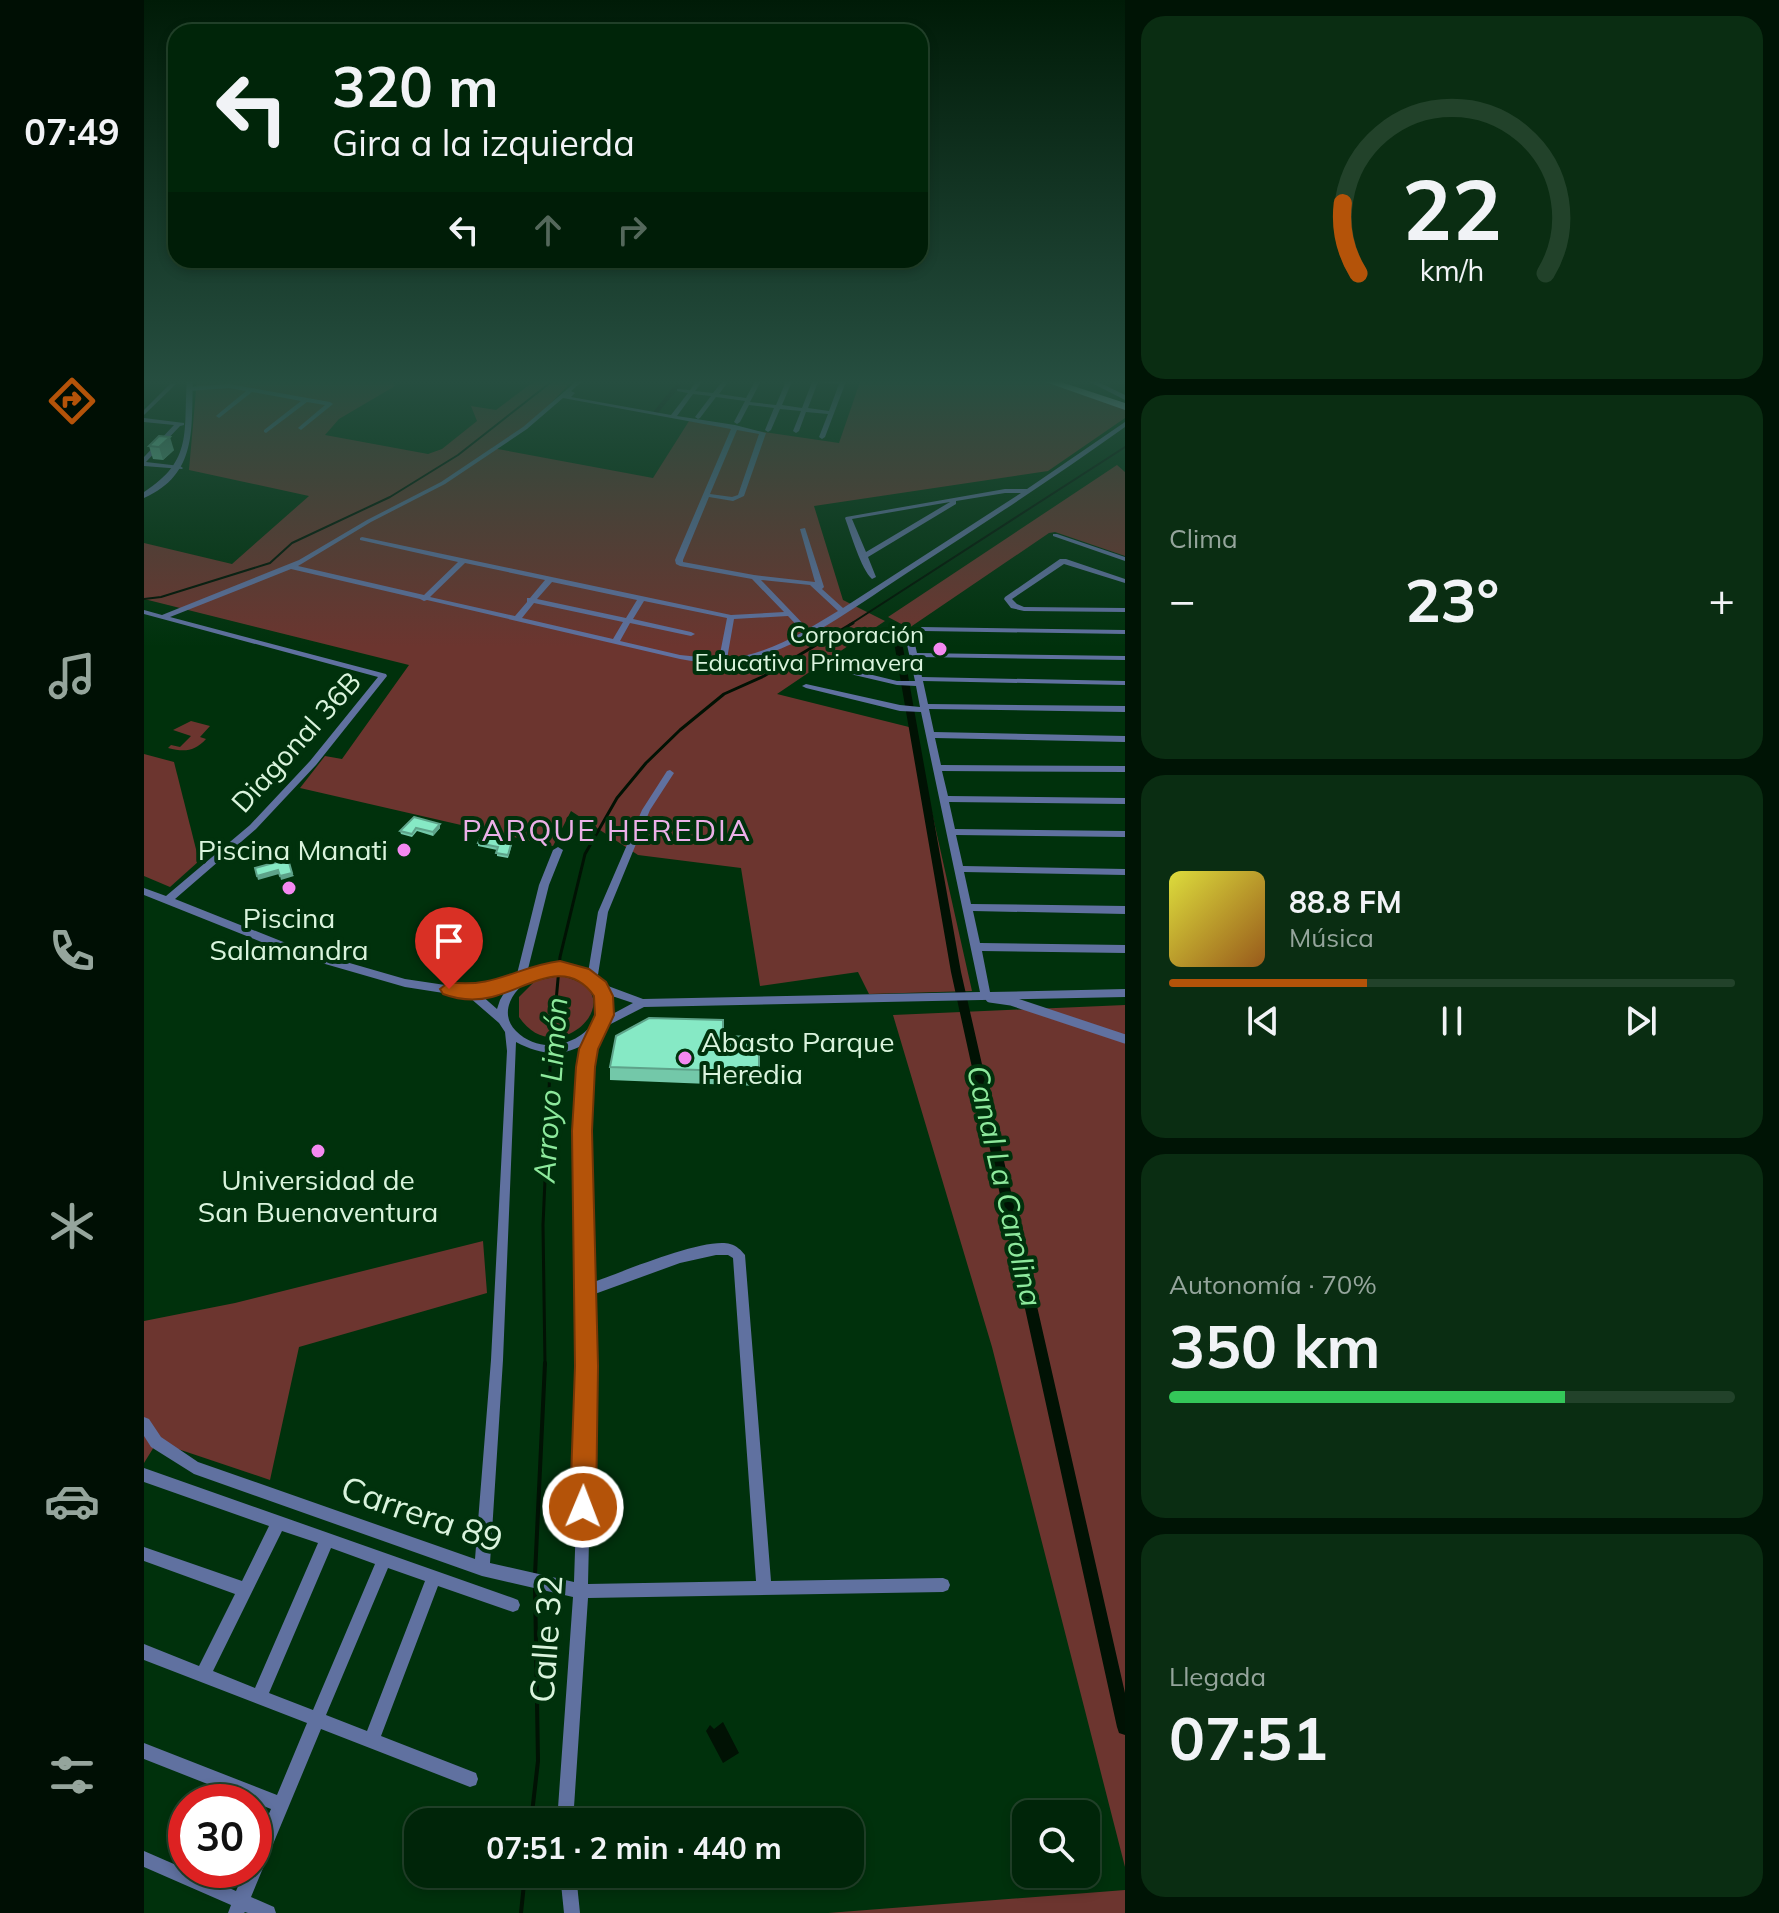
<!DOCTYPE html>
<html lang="es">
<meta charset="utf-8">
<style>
:root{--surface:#002509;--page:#0a2d12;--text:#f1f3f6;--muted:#95a59c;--line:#22422a;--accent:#b45309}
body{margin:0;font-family:Mulish,sans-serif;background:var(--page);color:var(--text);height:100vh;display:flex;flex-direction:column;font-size:30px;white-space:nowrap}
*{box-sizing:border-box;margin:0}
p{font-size:26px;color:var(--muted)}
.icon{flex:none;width:44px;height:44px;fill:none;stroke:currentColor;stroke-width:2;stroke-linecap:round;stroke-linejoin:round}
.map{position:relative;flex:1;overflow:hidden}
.details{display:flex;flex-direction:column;gap:16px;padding:16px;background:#001405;width:654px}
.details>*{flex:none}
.banner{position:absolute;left:24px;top:24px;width:760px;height:244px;border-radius:24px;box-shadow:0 4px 12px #0003,0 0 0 2px var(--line);background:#002509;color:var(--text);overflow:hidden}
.fabs{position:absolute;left:868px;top:1800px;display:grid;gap:16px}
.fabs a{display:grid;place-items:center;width:88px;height:88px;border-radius:16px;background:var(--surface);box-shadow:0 4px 12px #0003,0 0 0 2px var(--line);font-size:40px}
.speed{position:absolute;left:24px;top:1784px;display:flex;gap:16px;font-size:40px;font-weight:700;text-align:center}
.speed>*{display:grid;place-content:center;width:104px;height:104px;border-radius:50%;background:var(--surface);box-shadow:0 4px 12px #0003,0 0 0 2px var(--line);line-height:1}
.speed .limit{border:12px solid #d22;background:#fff;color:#111}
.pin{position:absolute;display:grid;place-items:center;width:68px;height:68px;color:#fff;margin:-82px -34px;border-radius:50% 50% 50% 0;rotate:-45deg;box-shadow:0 0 8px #0007}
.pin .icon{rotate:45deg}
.me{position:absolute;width:88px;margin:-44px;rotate:1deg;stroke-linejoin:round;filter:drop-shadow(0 0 6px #0008)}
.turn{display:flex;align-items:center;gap:28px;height:168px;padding:0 32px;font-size:36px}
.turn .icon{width:104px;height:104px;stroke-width:2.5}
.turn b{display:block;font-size:56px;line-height:68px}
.lanes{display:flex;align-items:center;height:76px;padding:0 32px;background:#0003;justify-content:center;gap:40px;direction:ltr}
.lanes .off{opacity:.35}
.big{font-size:60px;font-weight:700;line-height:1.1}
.details .tile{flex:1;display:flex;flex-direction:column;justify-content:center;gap:12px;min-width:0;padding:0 28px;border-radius:24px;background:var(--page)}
.details .dial{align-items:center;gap:0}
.dial svg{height:208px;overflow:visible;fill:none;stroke:var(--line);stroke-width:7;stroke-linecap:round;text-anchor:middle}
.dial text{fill:var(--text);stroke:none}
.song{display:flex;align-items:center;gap:24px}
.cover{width:96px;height:96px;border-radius:12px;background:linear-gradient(135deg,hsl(60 70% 55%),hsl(30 70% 35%))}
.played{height:8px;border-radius:4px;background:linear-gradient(90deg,var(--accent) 35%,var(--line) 35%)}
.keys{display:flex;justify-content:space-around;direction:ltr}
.heat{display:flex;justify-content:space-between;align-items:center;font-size:44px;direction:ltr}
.charge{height:12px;border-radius:6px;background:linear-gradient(90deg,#34c759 70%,var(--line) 0)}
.trip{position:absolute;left:260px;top:1808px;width:460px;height:80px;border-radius:24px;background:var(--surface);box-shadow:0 4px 12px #0003,0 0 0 2px var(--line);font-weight:700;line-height:80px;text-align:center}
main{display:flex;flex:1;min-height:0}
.dock{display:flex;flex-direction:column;width:144px;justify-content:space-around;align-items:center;background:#000f04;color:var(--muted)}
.dock .icon{width:56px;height:56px}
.dock .on{color:var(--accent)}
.dock b{font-size:36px;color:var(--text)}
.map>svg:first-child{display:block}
</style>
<main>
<nav class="dock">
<b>07:49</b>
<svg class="icon on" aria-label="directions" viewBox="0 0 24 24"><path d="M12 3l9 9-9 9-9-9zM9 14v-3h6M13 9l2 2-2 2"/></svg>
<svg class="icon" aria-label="music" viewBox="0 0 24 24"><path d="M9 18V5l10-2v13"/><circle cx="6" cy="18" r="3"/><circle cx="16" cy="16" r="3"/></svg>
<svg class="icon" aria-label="phone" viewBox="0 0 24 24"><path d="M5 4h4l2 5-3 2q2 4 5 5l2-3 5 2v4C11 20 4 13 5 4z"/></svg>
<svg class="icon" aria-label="climate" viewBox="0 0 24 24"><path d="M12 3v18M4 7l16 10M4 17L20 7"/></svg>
<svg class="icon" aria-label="car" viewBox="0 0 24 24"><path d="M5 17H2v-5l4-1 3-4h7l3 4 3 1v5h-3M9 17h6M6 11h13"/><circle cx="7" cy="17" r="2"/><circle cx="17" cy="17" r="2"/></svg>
<svg class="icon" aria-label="filters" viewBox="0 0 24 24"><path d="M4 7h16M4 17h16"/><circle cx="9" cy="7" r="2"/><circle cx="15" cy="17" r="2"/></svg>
</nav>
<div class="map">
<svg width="981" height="1913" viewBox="0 0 981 1913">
<rect width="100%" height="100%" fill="#00310c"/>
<g fill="#6c352f">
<path d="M53 379H245L251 386 195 419 181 435 284 454 298 449 333 421 327 406 352 410 393 379H430L390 421 348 448 509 478 545 421 695 443 717 379H896L981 408V418L904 471 670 506 699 600 741 621 633 694 769 728 828 991 725 994 714 972 616 986 597 868 494 855 427 811 409 846 156 788 181 756 198 759 265 665 0 599V543L88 564 165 496 45 470Z"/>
<path d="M973 465 981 472V556L911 532 905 533 765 628 744 617Z"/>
<path d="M47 721 66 726 56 737 62 739C50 752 40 752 24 748L27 745 36 747 47 736 29 730Z"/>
<path d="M0 754 30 762 55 861 26 887 0 876Z"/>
<path d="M415 976C496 989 414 1076 375 1017V997L391 981Z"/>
<path d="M981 1005V1867L848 1347 749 1015Z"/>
<path d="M339 1241 343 1293 155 1347 126 1480 13 1442 0 1463V1321L91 1303Z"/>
<path d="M981 1890V1913H684Z"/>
</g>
<path fill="#011204" d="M579 1722 595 1753 579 1763 562 1731 566 1725 570 1729Z"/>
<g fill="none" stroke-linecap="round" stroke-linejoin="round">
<g stroke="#011204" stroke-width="2">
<path d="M0 599 17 597 126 563 148 543 246 497 314 455 411 379"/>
<path d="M705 625 981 447"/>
</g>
<path stroke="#011204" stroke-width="3" d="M401 1365 399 1225 406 1068 416 957 441 854 473 798 502 763 536 730 580 694 620 676 709 623"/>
<g stroke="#011204" stroke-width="4">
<path d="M391 1575 401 1363"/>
<path d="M387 1822 394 1761 391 1586"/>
<path d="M377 1913 381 1874"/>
</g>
<g fill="#011204" fill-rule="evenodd">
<path d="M536 379H542L514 413H510V411Z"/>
<path d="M751 640H757L758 642 817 972 981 1693V1735L975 1733 973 1727 807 972 750 642Z"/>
</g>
<path stroke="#6071a0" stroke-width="9" d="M846 998 867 1001 981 1039"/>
<g fill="#6071a0" fill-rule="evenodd">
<path d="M435 379H441L427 391 431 393 427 397 527 415 544 393 533 391V389L546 390 554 379H560L551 391 569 393 580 379H586L575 394 602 398 612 379H618L606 402 632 405 643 379H649L638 405 658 408 668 382 657 379 696 381 697 379H703L681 437 678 439 675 437 684 414 662 412 655 431 652 433 649 431 657 411 636 409 627 430 624 432 621 430 630 408 605 405 596 422 593 424 590 422 601 401 572 397 556 418 554 419 551 417 567 396 549 394 533 416 591 425 622 433 600 496 589 501 565 497 539 560V562L610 575 671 582 656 529 661 528 680 587 678 589 699 608 877 493H861L812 501V504L724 557 732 577 728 579C717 569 707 534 701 518L702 517 861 489H883L981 422V427C910 478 836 526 763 573 712 606 661 646 602 660 580 666 559 663 536 659L283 600 280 601 276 599 147 569 26 617 242 674 243 676 172 765 112 829 31 899 157 949 261 979 328 989 372 978 395 885 409 850 414 847 419 850 405 885 383 973C410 961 417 965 444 973L454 912 498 810 523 771 526 770 530 773 506 810 464 912 453 981 456 983 499 999 836 992 777 712 756 711 662 688 658 686 662 684 756 705 776 707 772 686 753 685 689 670 688 668 692 666 753 681H771L760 631 764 629 768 631 773 653 981 656V660L774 657 778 677 981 681V685L779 681 784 704 981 706V712L785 709 790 732 981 736V742L791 738 797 765 981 766V772L798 771 804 796 981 798V804L805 802 811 829 981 831V837L812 835 819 866 981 869V875L820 872 827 904 981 906V914L829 911 836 943 981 945V953L838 951 846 992 981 989V997L500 1007 457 1029 447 1067 444 1131 447 1283C476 1273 560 1237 586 1244 593 1246 597 1250 601 1255L627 1581 799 1578 804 1580 806 1585 804 1590 799 1592 444 1598 429 1822H413L429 1597 338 1576 50 1474 7 1447 0 1436V1417L5 1419 17 1437 54 1462 331 1559 347 1360 363 1051 361 1032 355 1023 325 997 261 987 150 955 0 895V888L22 896 106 825 166 761 234 677 0 614V610L18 615 155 560 223 520 297 482 379 427ZM674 382 695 384 685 411 664 408ZM419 398 587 429 531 560 532 564 536 566 608 579 640 612 587 615 218 537 216 538V540L314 562 280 595 154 566 227 522 301 484 383 429ZM593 430 615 434 594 495 588 497 566 494ZM806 502 722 552 708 519ZM321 563 401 580 386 598H383V602L371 616 286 597ZM617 580 666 585 694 611 664 629ZM408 582 493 600 482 618 393 599ZM500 601 583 618 575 659 536 655 476 641 486 623 547 636 551 634 547 632 489 619ZM390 603 479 622 469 639 378 618ZM644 616 659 632C635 645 610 656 583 659L590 619ZM416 972C424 974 433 976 439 980 487 1014 413 1072 372 1031 355 1014 367 991 386 980 395 975 406 973 416 972ZM363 988 356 1000 353 1009 337 995ZM462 994 489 1003 463 1017 465 1004ZM372 1042C396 1055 421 1058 443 1042L437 1067 432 1131 437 1366 430 1582 346 1563 359 1360ZM572 1255H584L589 1258 612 1581 444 1584 449 1366 448 1295 536 1263Z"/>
<path d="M27 383 32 384 0 415V410Z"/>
<path d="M85 384 186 402 189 404 157 430 154 428 155 427 181 405 163 402 122 433 120 432V430L157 401 108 392 75 418 72 416 73 415 102 391 85 388 45 391 42 389 45 387Z"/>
<path d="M0 418 40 423V425L36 426 2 462 36 466 39 468 38 469 0 466V457L30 425 0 422Z"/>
<path d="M909 534H913L981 557V561L909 536Z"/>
<path d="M916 559H922L981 579V583L920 564 868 599 873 604 880 607 981 608V612L880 611 867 608 860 599 861 597Z"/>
<path d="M777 627 981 630V634L780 631H777Z"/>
<path d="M0 1468 369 1598 374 1600 376 1605 374 1610 369 1612 294 1586 237 1736 332 1773 334 1779 332 1785 326 1787 177 1729 107 1897 130 1907 132 1913H104L101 1912 100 1913H84L87 1905 0 1867V1851L92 1891 101 1870H110V1848L127 1809 0 1759V1743L133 1795 163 1723 0 1660V1644L55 1666 91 1594 0 1561V1547L98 1581 125 1526 0 1482ZM138 1531 174 1543 111 1688 69 1671ZM187 1548 231 1564 169 1710 125 1693ZM244 1568 281 1581 223 1731 182 1715Z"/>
<path d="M416 1874H432L436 1913H420Z"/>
</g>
<g fill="#6071a0" fill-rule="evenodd">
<path d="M43 379H49C47 429 54 474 0 498V492C50 460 39 431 43 379Z"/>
<path d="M940 379H948L981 395V400Z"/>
</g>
<path fill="#becef6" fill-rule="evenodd" d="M893 379H908L981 403V410Z"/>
</g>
<g fill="#73c8a9">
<path d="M5 446 30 450 19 460 9 459Z"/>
<path d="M270 817 296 828 289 836 273 831 268 837 257 834 256 831Z"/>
<path d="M368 841V844L364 858 353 856V850L334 846V843Z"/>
<path d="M579 1036 615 1072 614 1086 466 1080V1067Z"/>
</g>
<g fill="#5ea38a">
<path d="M26 437 30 450 19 460 15 447Z"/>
<path d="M296 824V828L289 836V832Z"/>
<path d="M134 870 135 874 114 880 113 876Z"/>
<path d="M148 873 150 876 137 880 136 876Z"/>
</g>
<g fill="#86e9c5" stroke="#5ea38a" stroke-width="2">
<path d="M15 436 26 437 15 447 5 446Z"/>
<path d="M270 817 296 824 289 832 272 828 268 834 256 831Z"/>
<path d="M338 835 368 841 364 855 352 853 354 847 334 843Z"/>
<path d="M144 859 148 873 136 876 134 870 113 876 111 868Z"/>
<path d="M505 1018 579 1020V1036L615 1037V1072L466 1067 472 1036Z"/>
</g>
<linearGradient id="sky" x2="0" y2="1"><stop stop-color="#001b07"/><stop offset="0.59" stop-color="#264e40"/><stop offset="1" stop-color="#264e40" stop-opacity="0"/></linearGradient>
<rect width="981" height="647" fill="url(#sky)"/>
<path fill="#b45309" stroke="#753606" stroke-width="2" d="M416 961 445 969 462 982 469 996 470 1015 454 1049 451 1067 448 1131 454 1366 452 1507 448 1516 439 1519 430 1516 426 1507 431 1366 428 1131 432 1067 435 1049 451 1015 450 996C422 956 384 988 348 997 332 1001 315 1000 299 994L296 989 305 982C350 989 374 966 416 961Z"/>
<g fill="#f489f1" stroke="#00310c" stroke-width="3">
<circle cx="796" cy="649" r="8"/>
<circle cx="260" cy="850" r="8"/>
<circle cx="145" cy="888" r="8"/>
<circle cx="541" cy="1058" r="8"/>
<circle cx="174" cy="1151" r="8"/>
</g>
<g text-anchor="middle" stroke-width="8" stroke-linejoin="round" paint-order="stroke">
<g font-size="24" fill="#daf4dd" stroke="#00310c" text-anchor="end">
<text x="780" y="643">Corporación<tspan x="780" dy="28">Educativa Primavera</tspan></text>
</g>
<g font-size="28" fill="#daf4dd" stroke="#00310c">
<text transform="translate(152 742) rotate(-48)" y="10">Diagonal 36B</text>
</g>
<g font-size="28" fill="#daf4dd" stroke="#00310c">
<text x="244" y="860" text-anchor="end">Piscina Manati</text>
<text x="145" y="928">Piscina<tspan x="145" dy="32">Salamandra</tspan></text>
<text x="557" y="1052" text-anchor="start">Abasto Parque<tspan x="557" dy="32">Heredia</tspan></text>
<text x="174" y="1190">Universidad de<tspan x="174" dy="32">San Buenaventura</tspan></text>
</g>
<g font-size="30" letter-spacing="2" fill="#ebb0e8" stroke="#00310c">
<text x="463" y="841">PARQUE HEREDIA</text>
</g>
<g font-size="30" font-style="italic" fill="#8de99c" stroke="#00310c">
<text transform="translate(407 1090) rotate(-86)" y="10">Arroyo Limón</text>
<text transform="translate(860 1186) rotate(77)" y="10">Canal La Carolina</text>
</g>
<g font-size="34" fill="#daf4dd" stroke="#00310c">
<text transform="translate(278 1514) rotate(19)" y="12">Carrera 89</text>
<text transform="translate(402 1639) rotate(-86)" y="12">Calle 32</text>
</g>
</g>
</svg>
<div class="fabs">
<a><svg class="icon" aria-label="search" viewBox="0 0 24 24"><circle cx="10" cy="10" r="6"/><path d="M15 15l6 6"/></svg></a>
</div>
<div class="speed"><div class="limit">30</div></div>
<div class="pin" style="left:305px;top:989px;background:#d93025"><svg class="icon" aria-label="arrive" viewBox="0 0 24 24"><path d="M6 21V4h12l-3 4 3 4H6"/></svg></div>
<svg class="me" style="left:439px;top:1507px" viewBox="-20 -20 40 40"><circle r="17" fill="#b45309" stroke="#fff" stroke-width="3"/><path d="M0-11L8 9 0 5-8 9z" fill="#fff"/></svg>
<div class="trip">07:51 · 2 min · 440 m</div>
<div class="banner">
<div class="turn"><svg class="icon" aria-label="left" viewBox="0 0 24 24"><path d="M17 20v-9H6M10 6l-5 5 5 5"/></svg><div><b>320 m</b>Gira a la izquierda</div></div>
<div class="lanes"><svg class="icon" aria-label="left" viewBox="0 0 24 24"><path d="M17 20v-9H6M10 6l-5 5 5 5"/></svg><svg class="icon off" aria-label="ahead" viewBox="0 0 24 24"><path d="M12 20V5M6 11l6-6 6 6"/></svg><svg class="icon off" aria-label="right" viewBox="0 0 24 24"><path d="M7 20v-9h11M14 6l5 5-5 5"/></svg></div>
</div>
</div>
<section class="details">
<div class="tile dial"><svg viewBox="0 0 100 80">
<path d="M14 69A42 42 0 1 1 86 69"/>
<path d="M14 69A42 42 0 0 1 8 42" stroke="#b45309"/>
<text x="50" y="56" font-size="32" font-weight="700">22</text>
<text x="50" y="72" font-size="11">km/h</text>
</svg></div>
<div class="tile"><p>Clima</p>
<div class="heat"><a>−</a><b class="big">23°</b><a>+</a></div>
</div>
<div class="tile">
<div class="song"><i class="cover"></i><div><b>88.8 FM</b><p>Música</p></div></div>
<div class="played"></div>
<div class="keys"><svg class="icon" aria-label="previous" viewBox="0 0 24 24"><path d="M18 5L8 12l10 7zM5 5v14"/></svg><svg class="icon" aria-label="pause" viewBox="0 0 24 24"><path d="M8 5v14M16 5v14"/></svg><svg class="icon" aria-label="next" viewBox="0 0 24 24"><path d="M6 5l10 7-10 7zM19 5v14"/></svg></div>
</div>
<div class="tile"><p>Autonomía · 70%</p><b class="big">350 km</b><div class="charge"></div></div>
<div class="tile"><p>Llegada</p><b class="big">07:51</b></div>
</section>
</main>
